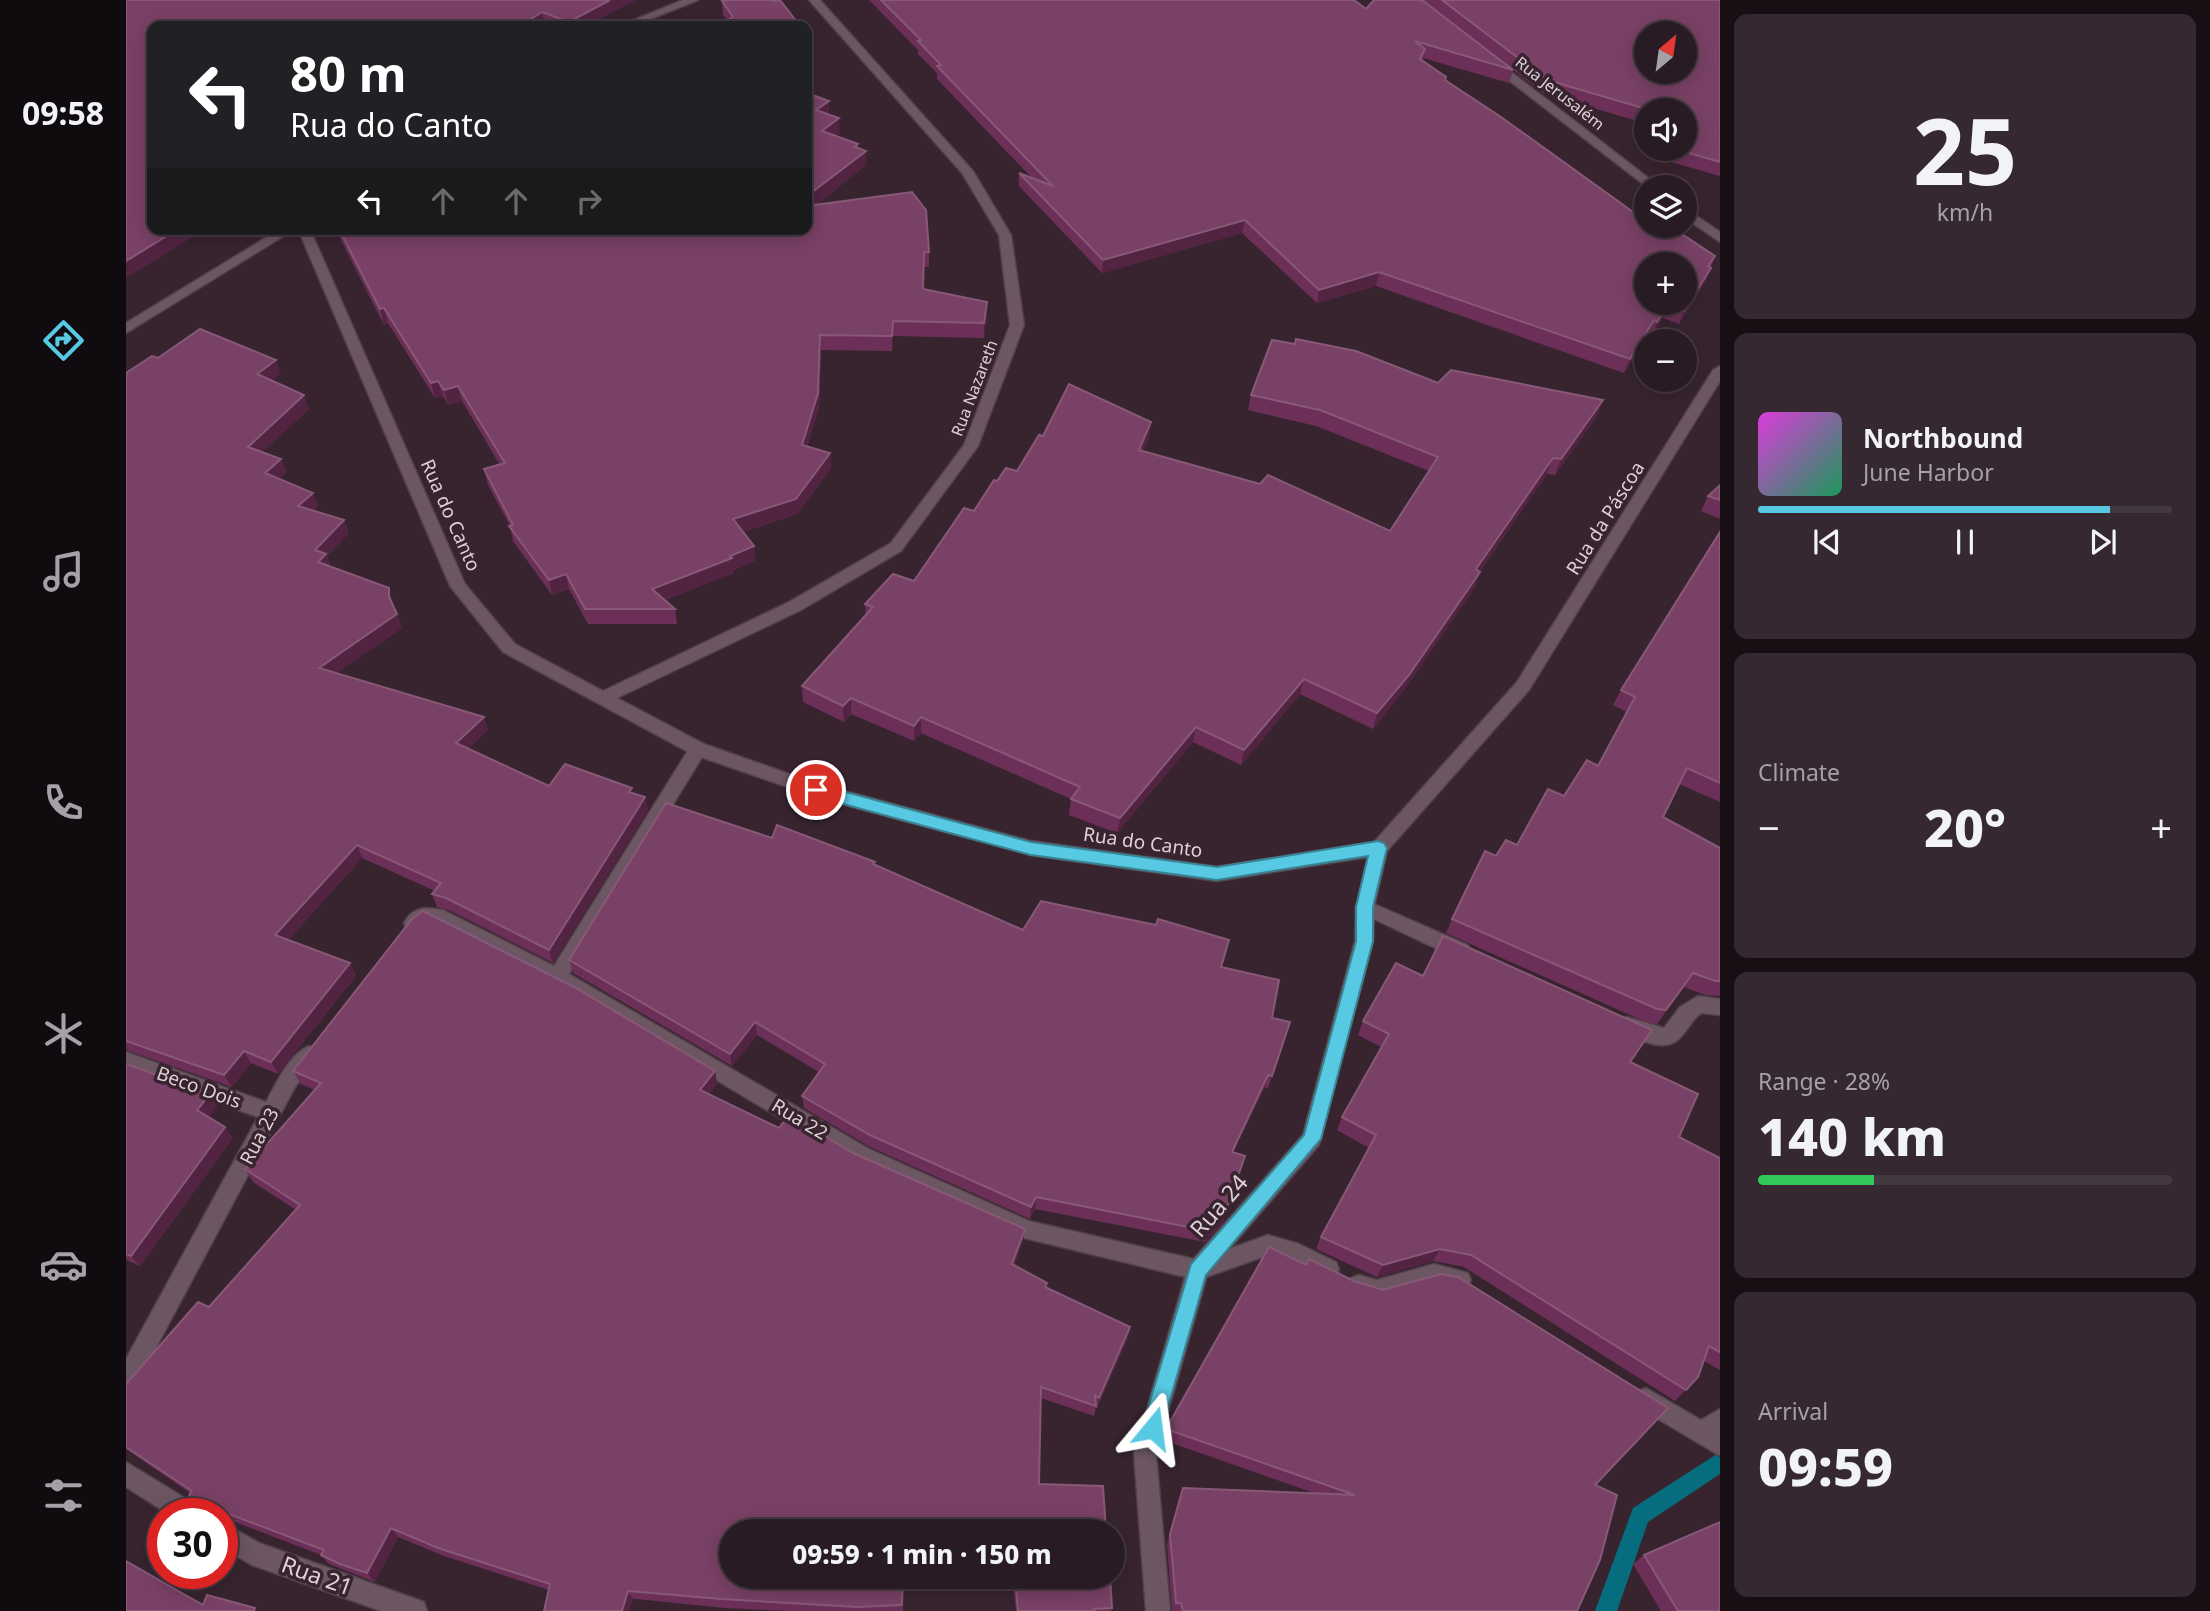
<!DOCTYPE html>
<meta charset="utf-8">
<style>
:root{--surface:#291b23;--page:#352830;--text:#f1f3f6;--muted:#a5a1a6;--line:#453941;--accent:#57c9e2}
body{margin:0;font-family:"Noto Sans",sans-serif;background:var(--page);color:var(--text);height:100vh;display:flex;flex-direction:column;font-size:26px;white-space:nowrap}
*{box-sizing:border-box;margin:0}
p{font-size:23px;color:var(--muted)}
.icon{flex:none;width:38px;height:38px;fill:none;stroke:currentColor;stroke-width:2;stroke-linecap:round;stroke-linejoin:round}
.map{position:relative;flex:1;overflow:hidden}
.sheet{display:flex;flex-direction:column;gap:14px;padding:14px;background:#170f13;width:490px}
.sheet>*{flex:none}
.banner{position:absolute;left:21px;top:21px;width:665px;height:214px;border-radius:14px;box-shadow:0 4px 18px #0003,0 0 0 2px var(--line);background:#202124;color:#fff;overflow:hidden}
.needle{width:46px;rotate:29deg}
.tools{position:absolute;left:1508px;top:21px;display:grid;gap:14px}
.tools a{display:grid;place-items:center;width:63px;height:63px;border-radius:50%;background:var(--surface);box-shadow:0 4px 18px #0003,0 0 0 2px var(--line);font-size:35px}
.speed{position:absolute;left:21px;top:1498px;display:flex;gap:14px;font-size:35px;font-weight:700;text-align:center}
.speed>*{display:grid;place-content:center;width:91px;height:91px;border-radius:50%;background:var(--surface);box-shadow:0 4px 18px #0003,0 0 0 2px var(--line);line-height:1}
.speed .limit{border:10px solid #d22;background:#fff;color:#111}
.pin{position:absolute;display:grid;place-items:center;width:60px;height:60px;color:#fff;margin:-30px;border:4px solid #fff;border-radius:50%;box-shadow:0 2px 7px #0007}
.me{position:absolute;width:77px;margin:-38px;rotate:16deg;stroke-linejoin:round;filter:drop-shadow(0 0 5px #0008)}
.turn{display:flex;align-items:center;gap:24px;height:147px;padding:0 28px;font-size:32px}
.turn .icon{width:91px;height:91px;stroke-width:2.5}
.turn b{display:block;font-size:49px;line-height:60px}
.lanes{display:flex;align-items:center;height:66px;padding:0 28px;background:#0003;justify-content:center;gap:35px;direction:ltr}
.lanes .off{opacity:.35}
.big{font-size:52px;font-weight:800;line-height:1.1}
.sheet .tile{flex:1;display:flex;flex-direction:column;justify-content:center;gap:10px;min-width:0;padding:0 24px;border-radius:14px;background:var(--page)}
.sheet .dial{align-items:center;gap:0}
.dial b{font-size:91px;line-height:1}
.song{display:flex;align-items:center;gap:21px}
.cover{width:84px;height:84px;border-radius:10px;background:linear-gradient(135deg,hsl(300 70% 55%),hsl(150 70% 35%))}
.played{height:7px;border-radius:4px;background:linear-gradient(90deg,var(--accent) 85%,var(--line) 85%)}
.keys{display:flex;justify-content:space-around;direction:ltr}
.heat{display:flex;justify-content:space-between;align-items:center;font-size:38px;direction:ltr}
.charge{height:10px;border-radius:5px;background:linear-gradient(90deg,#34c759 28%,var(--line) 0)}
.trip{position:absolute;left:593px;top:1519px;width:406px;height:70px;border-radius:35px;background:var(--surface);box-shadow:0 4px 18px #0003,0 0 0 2px var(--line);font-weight:800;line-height:70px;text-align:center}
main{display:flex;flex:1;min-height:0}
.menu{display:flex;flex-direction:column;width:126px;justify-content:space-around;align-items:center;background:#100b0e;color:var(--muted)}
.menu .icon{width:49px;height:49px}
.menu .selected{color:var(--accent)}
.menu b{font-size:32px;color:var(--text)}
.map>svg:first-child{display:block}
</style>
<main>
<nav class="menu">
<b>09:58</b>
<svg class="icon selected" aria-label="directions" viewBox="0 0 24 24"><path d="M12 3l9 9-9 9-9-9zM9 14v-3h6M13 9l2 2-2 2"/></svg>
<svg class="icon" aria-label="music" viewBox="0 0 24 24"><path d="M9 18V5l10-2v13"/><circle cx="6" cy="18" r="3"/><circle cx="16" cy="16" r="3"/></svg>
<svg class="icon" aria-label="phone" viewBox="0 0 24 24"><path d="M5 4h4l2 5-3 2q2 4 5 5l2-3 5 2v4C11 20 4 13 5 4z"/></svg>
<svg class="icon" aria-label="climate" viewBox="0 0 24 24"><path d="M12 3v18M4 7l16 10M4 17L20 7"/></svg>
<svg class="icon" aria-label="car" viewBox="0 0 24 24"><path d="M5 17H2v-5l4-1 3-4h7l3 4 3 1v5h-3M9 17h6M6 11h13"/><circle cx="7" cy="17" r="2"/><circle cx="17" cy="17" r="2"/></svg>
<svg class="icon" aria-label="filters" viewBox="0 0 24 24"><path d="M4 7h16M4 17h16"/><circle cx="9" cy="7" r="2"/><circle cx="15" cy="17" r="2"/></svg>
</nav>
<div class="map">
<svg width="1594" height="1611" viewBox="0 0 1594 1611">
<rect width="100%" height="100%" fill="#37242f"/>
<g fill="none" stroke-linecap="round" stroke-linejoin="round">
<path fill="#066d7f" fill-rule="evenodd" d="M1594 1452V1474L1522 1522 1491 1611H1469L1507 1508Z"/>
<defs>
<g id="service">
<path d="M572 743 578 744 581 749 578 754 443 974 743 1149 903 1221 1072 1260 1142 1235 1173 1244 1210 1262 1213 1269 1210 1276 1202 1279 1162 1260 1142 1255 1072 1280 894 1237 729 1163 455 999 313 925 302 922 287 931 280 928 278 923C287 906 300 907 317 910L428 966 566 744Z"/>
<path d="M1239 900 1342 945 1344 951 1342 957 1335 959 1328 957 1233 912 1230 907 1233 902Z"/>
<path d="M1572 996 1594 999V1015L1575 1013C1566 1020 1561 1031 1553 1039 1537 1054 1511 1038 1494 1031L1491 1025 1494 1019 1501 1017 1538 1028 1554 1007Z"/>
<path d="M183 1046 190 1049 193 1055 169 1087 8 1389 0 1392V1359L132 1117 0 1070V1052L140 1102C150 1084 163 1054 183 1046Z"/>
<path d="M1308 1264 1342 1273 1345 1280 1342 1287 1334 1290 1308 1284 1251 1300 1225 1292 1222 1285 1225 1278 1233 1275 1251 1280Z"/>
<path d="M1520 1388 1575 1420 1594 1409V1456L1512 1407 1509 1399 1512 1391Z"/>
<path d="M0 1462 72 1506 76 1514H42L0 1487Z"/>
<path d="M96 1522 133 1543 298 1602 301 1611H255L126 1565 96 1548Z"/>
</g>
<path id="minor" d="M683 0H694L847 171 885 235 898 325 852 446 775 551 675 610 491 698 578 744 692 784 905 841 1091 867 1248 842 1391 682 1587 370 1594 366V381L1403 690 1261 851 1248 907 1247 941 1193 1145 1081 1275 1030 1454 1044 1611H1020L1008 1454 1061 1270 1064 1263 1177 1135 1229 941 1230 907 1242 857 1091 881 905 855 690 797 566 754 377 652 324 586 172 229H184L339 584 389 644 477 691 663 602 765 543 838 445 884 325 873 235 836 173Z"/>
<g id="tertiary">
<path d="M557 0H572L507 26H493Z"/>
<path d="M1363 61H1371L1534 187H1521L1363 65Z"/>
<path d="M1559 208 1594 232V242L1559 218Z"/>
<path d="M154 229H169L0 333V323Z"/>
</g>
</defs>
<use href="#service" stroke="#504049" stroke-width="3"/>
<use href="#minor" stroke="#504049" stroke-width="3"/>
<use href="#tertiary" stroke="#504049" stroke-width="3"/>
<use href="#service" fill="#6b5662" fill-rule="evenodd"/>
<use href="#minor" fill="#6b5662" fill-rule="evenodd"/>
<use href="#tertiary" fill="#6b5662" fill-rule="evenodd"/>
</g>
<g fill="#6c3058">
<path d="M0 0H509L460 26H422L419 25 26 26Z"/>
<path d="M743 0H1228L1240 9 1387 70 1383 83 1297 58V60L1320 77 1319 81 1536 234 1589 256 1580 281 1553 324 1537 318 1526 335 1522 334 1498 373 1250 286 1191 303 1116 233 976 273 893 186V173L906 178 811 79V73L792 54V50Z"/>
<path d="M1297 0H1594V176L1538 160 1542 149H1559V110H1521V124L1417 93Z"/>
<path d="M596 1 674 26 601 21 597 15Z"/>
<path d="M684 94 703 101V115L714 133 709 136 733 148 740 165 690 205 803 252V267H798L797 289 861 302 858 338 767 336 766 351 695 350 693 408 681 447 704 453 705 468 671 514 617 532 628 546 629 561 608 570V573L539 600 549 609 551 624H462L443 589 426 595 387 541 384 526 362 485 358 469 374 465 336 401 322 405 317 396 309 398 262 323 258 325 214 238 212 229H681Z"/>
<path d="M32 358 155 373 145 381 183 409 136 452 161 472 153 479 187 493 192 506 187 511 223 533 201 556 205 567 267 602V606L276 628 210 673 358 717 362 730 342 749 423 786 507 793 519 797 522 810 427 963 325 911 311 907 306 894 309 891 236 858 162 940 224 963 230 976 152 1074 125 1063 106 1087 0 1050V373Z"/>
<path d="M1312 383 1471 416 1429 475 1421 474 1354 571 1349 587 1278 690 1247 729 1174 694 1115 765 1067 742 991 833 943 815 945 799 795 733 788 741 725 714 718 722 677 702 676 686 740 616 739 604 788 581 848 511 871 481 891 471 917 436 1023 438 1017 451 1264 531 1303 471 1190 426 1122 410 1125 395Z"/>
<path d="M1594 485V519L1575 511 1582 496Z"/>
<path d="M1594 532V802L1553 784 1537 817 1594 848V996L1579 995 1558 987 1531 1024 1522 1023 1320 933 1326 919 1370 856 1391 845 1438 796 1472 766 1501 712 1487 705 1495 690Z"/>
<path d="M646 838 749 862V865L897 930 1100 953 1096 967 1146 1018 1164 1022 1142 1088 1139 1087 1107 1152 1097 1222 1079 1242 909 1209 904 1219 744 1147 678 1108 676 1096 693 1072 631 1035 606 1066 447 973 443 960Z"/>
<path d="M1297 976 1517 1044 1505 1062 1553 1137 1594 1158V1370L1578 1361 1572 1377 1549 1401 1338 1267 1307 1261 1251 1277 1190 1249 1195 1237 1243 1148 1211 1130 1216 1117 1255 1047 1232 1035 1237 1021Z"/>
<path d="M0 1064 84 1094 92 1105 82 1117 99 1127 107 1138 14 1266 0 1260Z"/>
<path d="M167 1071H589L591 1084 583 1094 653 1128 727 1153 897 1241 888 1266 921 1287 1002 1338 971 1408 970 1407 968 1416 915 1398 606 1577H984L986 1608 985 1611H890L887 1583H777V1611H664L598 1608 423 1590 318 1556 272 1537 249 1582 203 1564 195 1555 96 1517V1514H89L77 1509 66 1500 64 1493 0 1449V1384L83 1307 170 1210 127 1182 119 1169 189 1090 175 1084Z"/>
<path d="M1040 1429 1469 1485 1451 1611H1046L1041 1544 1053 1499 1057 1488 1188 1493 1037 1440Z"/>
<path d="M1518 1555 1594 1611H1535L1507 1564Z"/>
</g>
<g fill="#522442">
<path d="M484 0H509L460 26H444L443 22Z"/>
<path d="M416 12 419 25 417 26H394Z"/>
<path d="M683 81 684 96 681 98V83Z"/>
<path d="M703 101V116L690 110Z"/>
<path d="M713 118 714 133 696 146V131Z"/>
<path d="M732 144 733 156 740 151V165L681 212V196Z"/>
<path d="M1119 220 1116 233 976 273 977 260Z"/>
<path d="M52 229H80L0 278V261Z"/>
<path d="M1585 268 1580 281 1553 324 1558 311Z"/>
<path d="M1253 272 1250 286 1191 303 1193 290Z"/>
<path d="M861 302V317L858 338V323Z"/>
<path d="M1542 305 1537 318 1526 335 1531 322Z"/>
<path d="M258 308 262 323 258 325 254 309Z"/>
<path d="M1528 320 1522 334 1498 373 1504 359Z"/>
<path d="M767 321V336L766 351V336Z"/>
<path d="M694 335 695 350 693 408 677 460 676 445Z"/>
<path d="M150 360 155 373 136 388 131 374Z"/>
<path d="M312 381 317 396 309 398 305 383Z"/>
<path d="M332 386 336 401 322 405 318 390Z"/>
<path d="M178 395 183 409 127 460 122 447Z"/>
<path d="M1477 400 1471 416 1429 475 1435 459Z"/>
<path d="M1025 422 1023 438 1011 466 1013 450Z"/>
<path d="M704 453 705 468 671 514 609 535 607 519Z"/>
<path d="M1427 458 1421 474 1344 585 1350 569Z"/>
<path d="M155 459 161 472 145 486 139 473Z"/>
<path d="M187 493 192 506 177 520 172 506Z"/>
<path d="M218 520 223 533 201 556 205 567 197 576 189 550Z"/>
<path d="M628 546 629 561 608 570V573L529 604 526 589Z"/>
<path d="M1354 572 1349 587 1278 690 1247 729 1251 713Z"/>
<path d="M440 574 443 589 426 595 423 580Z"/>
<path d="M263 588 267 602V610L263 597Z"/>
<path d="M271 614 276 628 198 682 193 668Z"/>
<path d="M1178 679 1174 694 1115 765 1118 750Z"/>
<path d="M725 698V714L718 722 717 706Z"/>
<path d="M358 717 362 730 335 756 330 743Z"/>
<path d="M795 717V733L788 741V726Z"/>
<path d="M1070 727 1067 742 991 833 994 818Z"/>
<path d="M519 797 522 810 427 963 423 950Z"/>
<path d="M231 845 236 858 156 947 149 935Z"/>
<path d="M224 963 230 976 152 1074 145 1062Z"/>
<path d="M629 1022 631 1035 606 1066 604 1054Z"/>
<path d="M118 1051 125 1063 106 1087 98 1075Z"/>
<path d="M589 1071 591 1084 576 1102 574 1090Z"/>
<path d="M1142 1075 1139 1087 1102 1163 1106 1152Z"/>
<path d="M84 1094 92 1105 79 1122 71 1110Z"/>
<path d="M99 1127 107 1138 14 1266 5 1256Z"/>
<path d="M1115 1168 1097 1222 1079 1242 1082 1231Z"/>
<path d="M910 1197 909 1209 904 1219 905 1207Z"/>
<path d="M899 1229 897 1241 885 1276 886 1264Z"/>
<path d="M1314 1249 1307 1261 1251 1277 1257 1265Z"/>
<path d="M1004 1327 1002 1338 971 1408 973 1398Z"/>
<path d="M265 1528 272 1537 249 1582 241 1573Z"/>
<path d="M502 1591 507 1599 503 1611H496Z"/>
</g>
<g fill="#794165" stroke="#885877" stroke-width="2" fill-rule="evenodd">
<path d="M0 0H484L443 22 416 12 394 26H26V229H52L0 261Z"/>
<path d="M600 0H648V1L654 0 674 26H593L607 17 596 1Z"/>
<path d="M755 0H1228L1240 9 1248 0H1296L1387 70 1289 41 1299 49 1294 59 1320 77 1319 80 1375 117 1521 222V226H1525L1536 234 1548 229 1589 256 1582 266 1585 268 1558 311 1542 305 1531 322 1528 320 1504 359 1253 272 1193 290 1119 220 977 260 893 173 927 186 811 66 815 65 792 41 795 40ZM1521 264H1559V303H1521Z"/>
<path d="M1316 0H1594V162L1549 149H1559V123L1561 121H1559V110H1524L1421 80ZM1521 33H1559V72H1521Z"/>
<path d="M681 93 703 101 690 110 713 118 696 131 732 144 729 147 740 151 681 196Z"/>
<path d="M786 192 800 210 803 252H798L797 289 861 302 858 323 767 321 766 336 694 335 692 393 676 445 704 453 670 499 607 519 628 546 604 556 606 558 526 589 549 609H459L440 574 423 580 383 526 387 525 358 469 379 463 332 386 318 390 312 381 305 383 258 308 254 309 213 229H681V206Z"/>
<path d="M74 329 150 360 131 374 178 395 122 447 155 459 139 473 187 493 172 506 218 520 189 550 200 554 192 562 263 588V597L271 614 193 668 358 717 330 743 423 786 439 764 506 788 503 792 519 797 423 950 320 898 306 894 315 883 231 845 149 935 224 963 145 1062 118 1051 98 1075 0 1041V373L26 356 32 358Z"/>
<path d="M1170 339 1230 351 1312 383 1325 370 1477 400 1435 459 1427 458 1350 569 1354 572 1283 675 1251 713 1178 679 1118 750 1070 727 994 818 945 799 954 787 795 717 788 726 725 698 717 706 676 686 747 607 739 604 767 574 788 581 838 508 848 511 868 480 871 481 880 468 891 471 913 435 917 436 943 384 1025 422 1013 450 1134 484 1142 475 1264 531 1312 457 1194 410 1125 395 1146 340 1169 344Z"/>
<path d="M1594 485V500L1582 496Z"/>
<path d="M1594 532V783L1561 768 1537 817 1594 848V981H1589L1567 973 1540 1010 1531 1009 1326 919 1359 851 1370 856 1380 840 1391 845 1422 789 1438 796 1461 760 1472 766 1509 697 1495 690Z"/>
<path d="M540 803 646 838 651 825 749 862 747 864 897 930 915 901 1030 925 1032 919 1103 940 1095 967 1153 980 1146 1018 1164 1022 1146 1076 1142 1075 1106 1152 1119 1156 1100 1211 1082 1231 910 1197 905 1207 744 1135 676 1096 699 1064 629 1022 604 1054 443 960Z"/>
<path d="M297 911 450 988 589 1071 574 1090 653 1128 663 1115 727 1153 899 1229 886 1264 921 1283 919 1287 1004 1327 973 1398 969 1395 970 1406 915 1387 913 1484 977 1486 980 1531H606V1577H777L776 1605 731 1607 595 1599 502 1591 496 1611H418L424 1584 312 1548 265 1528 241 1573 214 1564 195 1555 198 1550 66 1500 63 1495 66 1491 0 1447V1384L72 1302 83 1307 174 1205 119 1169 195 1083 167 1071 286 919Z"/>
<path d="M1317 936 1526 1030 1504 1062 1572 1094 1553 1137 1594 1158V1352L1583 1346 1572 1377 1560 1390 1345 1255 1314 1249 1257 1265 1195 1237 1250 1135 1216 1117 1263 1034 1237 1021 1270 963 1297 976Z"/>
<path d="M0 1064 84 1094 71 1110 99 1127 5 1256 0 1254Z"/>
<path d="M1143 1247 1180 1265 1183 1259 1228 1281 1257 1290 1315 1274 1332 1277 1542 1408 1469 1485 1491 1495 1474 1560 1451 1611H1057L1055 1603H1050L1044 1534 1057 1488 1229 1495 1040 1429Z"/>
<path d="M1594 1522V1611H1552L1518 1555Z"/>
<path d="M0 1561 77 1605 81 1595 129 1608 128 1611H0Z"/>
<path d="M889 1577H984L986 1608 968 1609 969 1611H892Z"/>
</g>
<path fill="#57c9e2" stroke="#398393" stroke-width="2" d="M690 784 905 842 1091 867 1252 841 1258 843 1261 848 1247 907V941L1195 1139 1080 1275 1034 1435 1027 1439 1019 1435 1016 1428 1065 1264 1178 1135 1230 941V907L1242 856 1091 880 905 855 684 795 682 790Z"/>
<g text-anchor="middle" stroke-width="7" stroke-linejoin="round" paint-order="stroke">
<g font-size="16" fill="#ddd1d7" stroke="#37242f">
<text transform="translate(1434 93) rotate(38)" y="6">Rua Jerusalém</text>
<text transform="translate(848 388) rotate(-69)" y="6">Rua Nazareth</text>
</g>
<g font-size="19" fill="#ddd1d7" stroke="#37242f">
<text transform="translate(325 515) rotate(66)" y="7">Rua do Canto</text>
<text transform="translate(1479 518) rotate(-58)" y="7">Rua da Páscoa</text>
<text transform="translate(1017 842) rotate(8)" y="7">Rua do Canto</text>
<text transform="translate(73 1087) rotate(20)" y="7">Beco Dois</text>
<text transform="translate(674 1119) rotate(31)" y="7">Rua 22</text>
<text transform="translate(133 1136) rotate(-62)" y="7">Rua 23</text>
</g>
<g font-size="23" fill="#ddd1d7" stroke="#37242f">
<text transform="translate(1093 1206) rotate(-49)" y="8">Rua 24</text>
<text transform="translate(191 1576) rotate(20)" y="8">Rua 21</text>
</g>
</g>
</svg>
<div class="tools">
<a><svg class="needle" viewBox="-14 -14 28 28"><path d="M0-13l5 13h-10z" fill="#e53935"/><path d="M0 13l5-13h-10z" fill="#a5a1a6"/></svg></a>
<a><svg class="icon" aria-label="sound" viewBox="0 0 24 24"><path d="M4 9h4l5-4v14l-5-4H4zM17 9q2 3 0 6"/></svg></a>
<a><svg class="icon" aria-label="layers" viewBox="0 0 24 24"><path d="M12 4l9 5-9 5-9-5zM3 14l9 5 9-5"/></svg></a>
<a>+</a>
<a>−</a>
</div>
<div class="speed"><div class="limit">30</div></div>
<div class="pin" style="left:690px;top:790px;background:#d93025"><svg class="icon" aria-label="arrive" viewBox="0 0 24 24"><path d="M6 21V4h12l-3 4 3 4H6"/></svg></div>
<svg class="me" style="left:1027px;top:1428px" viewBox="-20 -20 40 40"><path d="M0-17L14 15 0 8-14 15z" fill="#57c9e2" stroke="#fff" stroke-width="4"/></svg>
<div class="trip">09:59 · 1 min · 150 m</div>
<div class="banner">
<div class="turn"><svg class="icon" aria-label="left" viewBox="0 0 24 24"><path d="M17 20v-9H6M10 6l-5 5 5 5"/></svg><div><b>80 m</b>Rua do Canto</div></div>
<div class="lanes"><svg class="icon" aria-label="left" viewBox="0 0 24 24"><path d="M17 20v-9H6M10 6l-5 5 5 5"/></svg><svg class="icon off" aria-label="ahead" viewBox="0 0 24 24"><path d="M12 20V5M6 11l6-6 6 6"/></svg><svg class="icon off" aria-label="ahead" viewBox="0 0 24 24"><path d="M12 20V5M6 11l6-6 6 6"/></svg><svg class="icon off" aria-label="right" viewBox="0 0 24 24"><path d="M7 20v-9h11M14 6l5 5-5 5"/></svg></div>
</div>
</div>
<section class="sheet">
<div class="tile dial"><b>25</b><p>km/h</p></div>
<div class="tile">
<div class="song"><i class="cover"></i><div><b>Northbound</b><p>June Harbor</p></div></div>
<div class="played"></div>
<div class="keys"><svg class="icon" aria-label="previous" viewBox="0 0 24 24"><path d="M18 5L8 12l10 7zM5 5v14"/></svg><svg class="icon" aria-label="pause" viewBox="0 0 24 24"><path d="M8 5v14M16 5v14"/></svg><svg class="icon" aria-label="next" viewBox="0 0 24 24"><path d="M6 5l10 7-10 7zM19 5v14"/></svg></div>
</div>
<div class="tile"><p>Climate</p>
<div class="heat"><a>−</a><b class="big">20°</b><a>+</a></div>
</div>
<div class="tile"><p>Range · 28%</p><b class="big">140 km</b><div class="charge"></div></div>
<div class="tile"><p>Arrival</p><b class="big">09:59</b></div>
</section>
</main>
